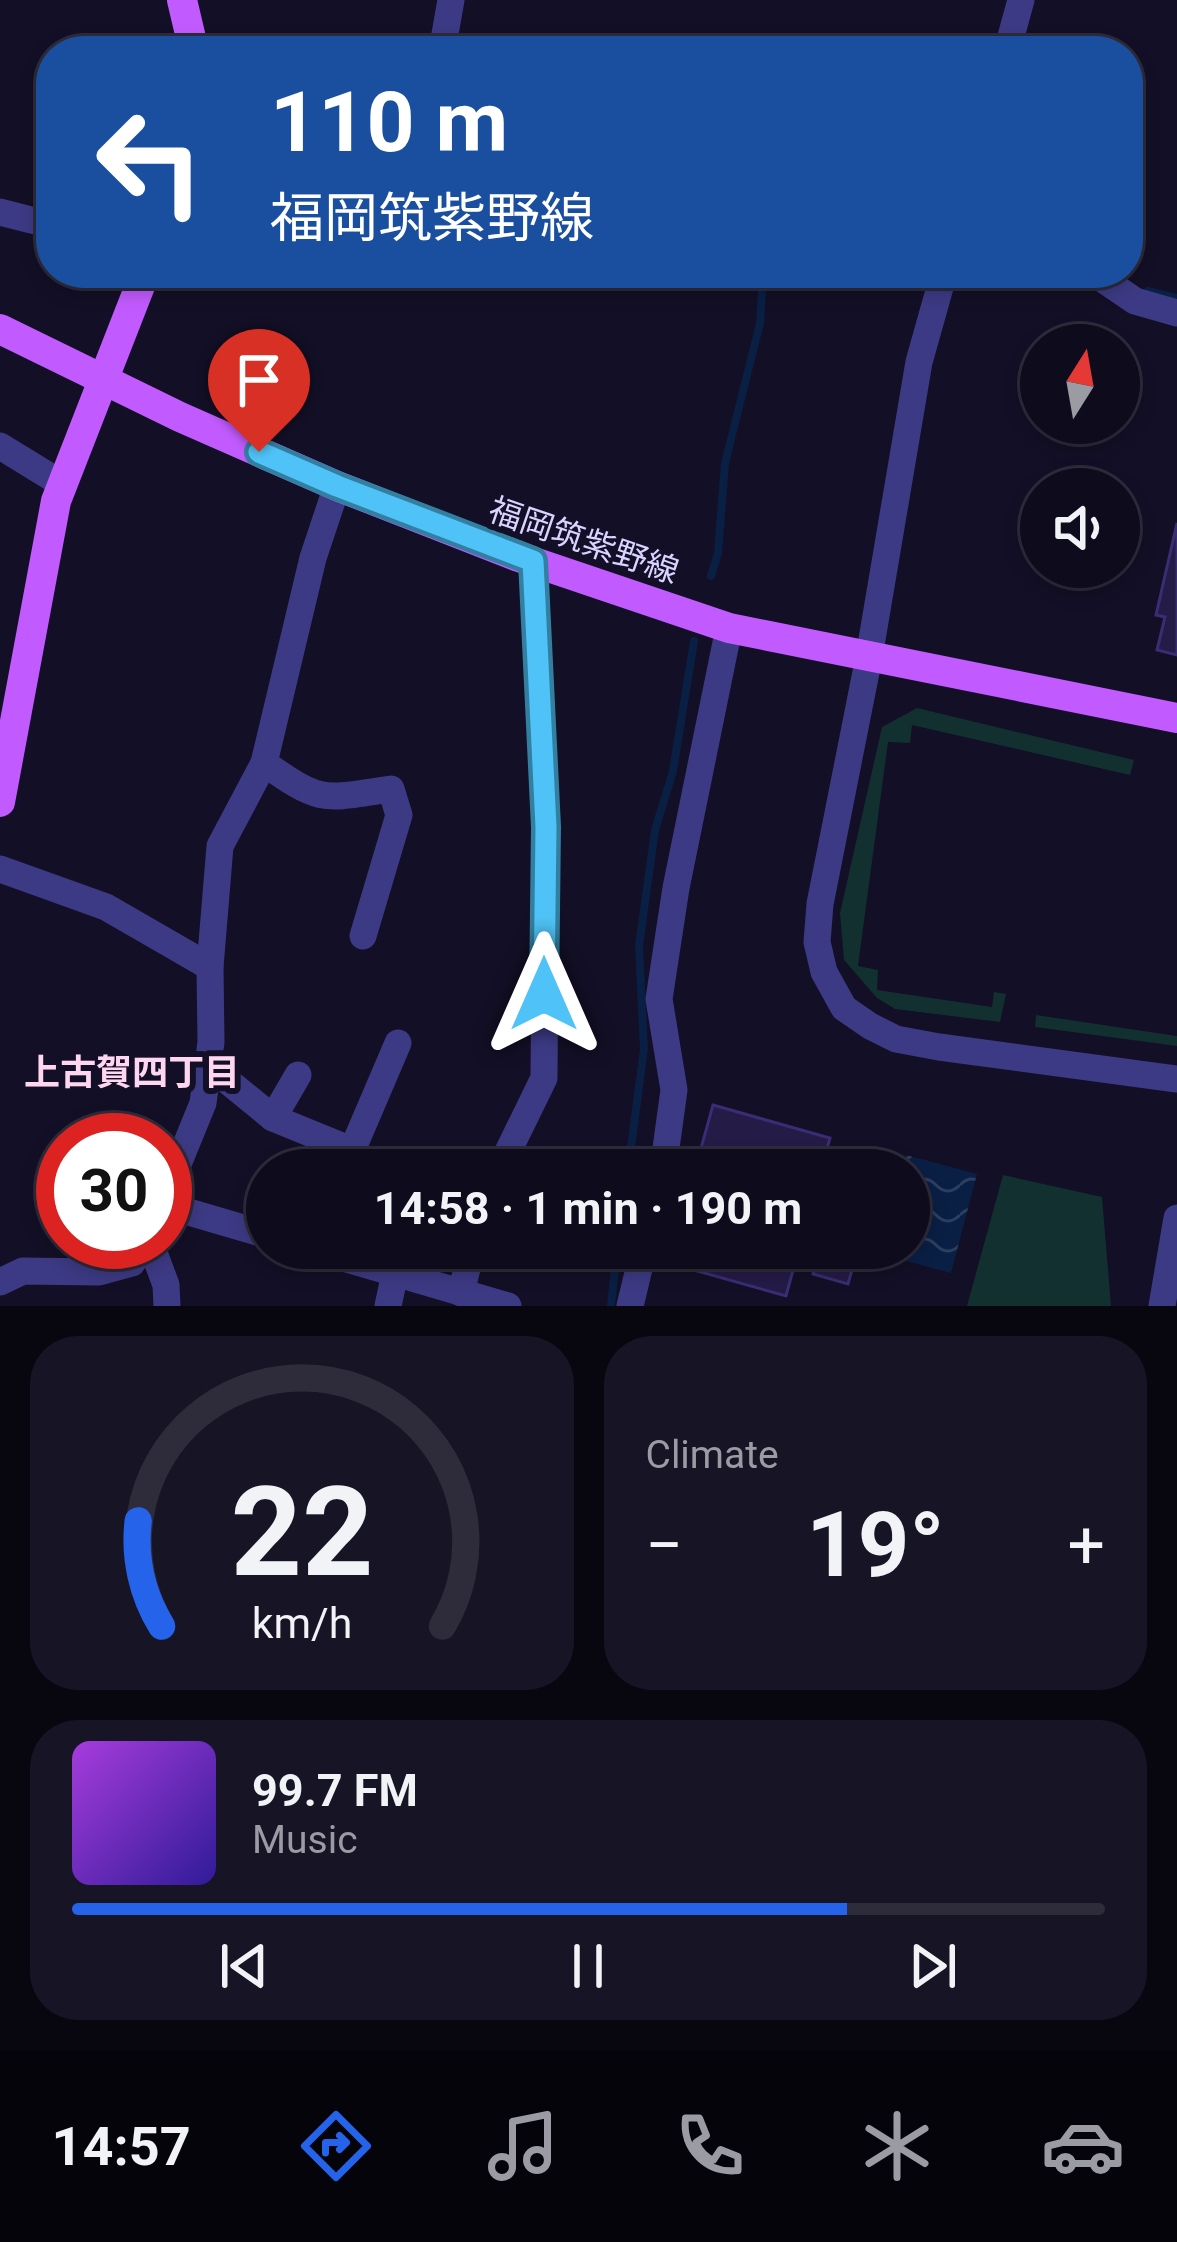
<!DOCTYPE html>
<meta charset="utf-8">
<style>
:root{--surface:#0e0b1c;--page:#171425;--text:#f1f3f6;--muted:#9b9ba3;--line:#2e2b3b;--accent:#2563eb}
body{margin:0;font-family:Roboto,"Noto Sans JP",sans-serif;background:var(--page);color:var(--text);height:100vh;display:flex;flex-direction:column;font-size:45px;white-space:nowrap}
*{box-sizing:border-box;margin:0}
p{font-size:39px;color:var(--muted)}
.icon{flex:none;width:66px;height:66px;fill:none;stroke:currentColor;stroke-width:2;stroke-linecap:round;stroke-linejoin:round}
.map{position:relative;height:1306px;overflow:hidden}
.details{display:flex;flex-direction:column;gap:30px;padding:30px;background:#08060f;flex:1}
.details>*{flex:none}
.guide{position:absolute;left:36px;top:36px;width:1107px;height:252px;border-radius:48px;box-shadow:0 6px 18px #0003,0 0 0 3px var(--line);background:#1a4fa0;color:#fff;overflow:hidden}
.needle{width:78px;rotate:11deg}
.fabs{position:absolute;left:1020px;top:324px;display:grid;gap:24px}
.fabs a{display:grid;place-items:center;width:120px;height:120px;border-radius:50%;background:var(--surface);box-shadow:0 6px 18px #0003,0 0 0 3px var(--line);font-size:60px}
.speed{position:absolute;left:36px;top:1113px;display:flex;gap:24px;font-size:60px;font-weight:700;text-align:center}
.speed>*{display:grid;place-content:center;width:156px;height:156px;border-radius:50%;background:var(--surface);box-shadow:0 6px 18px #0003,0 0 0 3px var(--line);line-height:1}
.speed .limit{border:18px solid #d22;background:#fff;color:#111}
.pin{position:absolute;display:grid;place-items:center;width:102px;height:102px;color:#fff;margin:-123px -51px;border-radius:50% 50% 50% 0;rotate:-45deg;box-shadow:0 0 12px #0007}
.pin .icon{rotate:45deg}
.me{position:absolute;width:132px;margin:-66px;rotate:0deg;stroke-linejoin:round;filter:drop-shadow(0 0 9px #0008)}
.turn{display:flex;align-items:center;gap:42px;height:252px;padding:0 36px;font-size:54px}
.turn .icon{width:156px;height:156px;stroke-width:2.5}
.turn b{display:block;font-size:84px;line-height:102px}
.big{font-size:90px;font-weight:700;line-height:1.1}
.details .widget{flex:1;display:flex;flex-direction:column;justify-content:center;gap:18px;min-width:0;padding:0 42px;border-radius:48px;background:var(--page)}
.details .dial{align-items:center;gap:0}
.dial svg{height:312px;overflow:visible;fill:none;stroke:var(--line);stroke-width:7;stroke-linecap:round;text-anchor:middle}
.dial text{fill:var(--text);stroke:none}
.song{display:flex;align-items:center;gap:36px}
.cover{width:144px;height:144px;border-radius:18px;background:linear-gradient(135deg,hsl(280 70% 55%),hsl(250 70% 35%))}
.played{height:12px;border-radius:6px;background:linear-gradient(90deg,var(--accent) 75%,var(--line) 75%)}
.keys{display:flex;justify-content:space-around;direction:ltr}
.heat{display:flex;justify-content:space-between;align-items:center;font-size:66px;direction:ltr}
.details .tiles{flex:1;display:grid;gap:30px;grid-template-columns:1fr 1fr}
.widget:last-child{grid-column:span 2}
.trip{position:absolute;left:246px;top:1149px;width:684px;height:120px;border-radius:60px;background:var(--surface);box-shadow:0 6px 18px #0003,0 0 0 3px var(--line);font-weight:700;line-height:120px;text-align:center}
.dock{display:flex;height:192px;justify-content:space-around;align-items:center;background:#06040b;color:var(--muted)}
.dock .icon{width:84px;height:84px}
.dock .on{color:var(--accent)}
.dock b{font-size:54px;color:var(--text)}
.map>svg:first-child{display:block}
</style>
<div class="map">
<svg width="1177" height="1306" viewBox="0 0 1177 1306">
<defs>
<pattern id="water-waves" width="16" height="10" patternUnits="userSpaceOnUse" patternTransform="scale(3)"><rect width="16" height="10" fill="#0a1f44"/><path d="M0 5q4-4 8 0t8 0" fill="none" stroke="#2d3f60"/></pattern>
</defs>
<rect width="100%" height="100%" fill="#130f26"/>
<g fill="#12302f">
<path d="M917 708 1134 760 1130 775 912 725 910 743 888 742 858 966 878 970 877 990 992 1007 994 992 1006 994 1000 1022 895 1009 877 998 844 960 840 913 882 727Z"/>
<path d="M1036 1015 1177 1036V1046L1035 1027Z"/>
<path d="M1003 1175 1102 1197 1111 1306H967Z"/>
</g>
<path fill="url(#water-waves)" d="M906 1155 977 1174 951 1273 880 1254 882 1248H909V1170H902Z"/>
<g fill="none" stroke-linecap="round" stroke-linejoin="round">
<g stroke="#0a1f44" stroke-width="8">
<path d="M1148 291 1177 298"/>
<path d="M711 576 718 553 725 463 760 323 763 273"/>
<path d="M628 1170 644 1049 639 946 655 830 673 771 694 641"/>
<path d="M611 1306 617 1248"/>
</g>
</g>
<g fill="#241b47" stroke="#3b2d73" stroke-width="3">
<path d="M1177 523V655L1157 650 1165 617 1156 615Z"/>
<path d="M713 1105 830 1138 821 1170H695Z"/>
<path d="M673 1248H799L786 1296 669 1263Z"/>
<path d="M820 1248H858L848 1284 813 1274Z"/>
</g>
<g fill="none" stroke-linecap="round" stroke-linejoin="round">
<g stroke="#3d3a85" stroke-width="27">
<path d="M442 51 451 0"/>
<path d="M1007 51 1021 0"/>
<path d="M0 212 51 225"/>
<path d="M944 273 919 362 869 657 820 904 817 942 824 972 844 1008 870 1026 896 1039 939 1047 1177 1079"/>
<path d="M1094 273 1135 301 1177 313"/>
<path d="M0 446 62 484"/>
<path d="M264 763C322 804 323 799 391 789L399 815 363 936"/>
<path d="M0 869 106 907 210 967"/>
<path d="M208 1065 273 1118 298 1075"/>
<path d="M273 1118 344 1147 354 1146 398 1043"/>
<path d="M499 1170 544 1078 546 827 533 561"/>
<path d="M663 1170 674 1090 659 999 676 888 729 628"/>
<path d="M165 1196 203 1103 211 1042 210 967 220 846 264 763 313 558 337 486"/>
<path d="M165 1205 267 1235"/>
<path d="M150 1242 166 1285 167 1306"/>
<path d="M309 1248 508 1306"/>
<path d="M0 1282 23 1271 99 1272 132 1263 146 1242"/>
<path d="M461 1293 472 1248"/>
<path d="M388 1306 395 1273"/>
<path d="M630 1306 644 1248"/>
<path d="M1162 1306 1177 1218"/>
</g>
<g stroke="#c25bff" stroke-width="30">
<path d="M182 0 194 51"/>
<path d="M0 329 180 417 337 486 516 556 729 628 1177 718"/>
<path d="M0 802 56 501 145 273"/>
</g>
</g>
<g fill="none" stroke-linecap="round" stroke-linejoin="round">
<defs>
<path id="route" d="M259 452 337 486 533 561 546 827 544 994"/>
</defs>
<use href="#route" stroke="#337fa1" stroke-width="30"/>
<use href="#route" stroke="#4fc3f7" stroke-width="21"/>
</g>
<g text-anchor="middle" stroke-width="12" stroke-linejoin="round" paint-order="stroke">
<g font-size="33" fill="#d9d4ff" stroke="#130f26">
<text transform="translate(584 540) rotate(19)" y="12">福岡筑紫野線</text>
</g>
<g font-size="36" font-weight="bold" fill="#ffd6f0" stroke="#130f26">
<text x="132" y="1085">上古賀四丁目</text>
</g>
</g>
</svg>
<div class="fabs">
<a><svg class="needle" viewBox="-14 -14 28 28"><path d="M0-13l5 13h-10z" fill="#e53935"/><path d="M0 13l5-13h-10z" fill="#9b9ba3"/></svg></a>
<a><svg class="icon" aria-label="sound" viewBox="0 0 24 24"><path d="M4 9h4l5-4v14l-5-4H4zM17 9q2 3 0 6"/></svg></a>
</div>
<div class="speed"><div class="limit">30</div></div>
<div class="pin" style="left:259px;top:452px;background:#d93025"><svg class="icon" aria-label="arrive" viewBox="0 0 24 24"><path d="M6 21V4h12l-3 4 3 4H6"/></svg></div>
<svg class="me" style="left:544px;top:994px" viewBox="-20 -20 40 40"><path d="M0-17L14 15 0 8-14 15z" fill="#4fc3f7" stroke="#fff" stroke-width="4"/></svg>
<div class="trip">14:58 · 1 min · 190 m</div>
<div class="guide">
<div class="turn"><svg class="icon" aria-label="left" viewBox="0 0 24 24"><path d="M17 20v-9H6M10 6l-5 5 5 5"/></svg><div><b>110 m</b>福岡筑紫野線</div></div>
</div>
</div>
<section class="details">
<div class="tiles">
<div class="widget dial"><svg viewBox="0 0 100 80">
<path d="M14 69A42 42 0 1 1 86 69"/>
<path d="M14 69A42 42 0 0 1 8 42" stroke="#2563eb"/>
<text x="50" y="56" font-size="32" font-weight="700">22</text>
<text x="50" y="72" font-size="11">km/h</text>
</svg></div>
<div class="widget"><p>Climate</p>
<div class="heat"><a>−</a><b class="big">19°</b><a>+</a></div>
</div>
<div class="widget">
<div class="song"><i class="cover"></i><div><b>99.7 FM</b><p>Music</p></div></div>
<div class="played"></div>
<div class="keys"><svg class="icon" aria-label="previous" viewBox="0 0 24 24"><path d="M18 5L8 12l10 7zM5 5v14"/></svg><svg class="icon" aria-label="pause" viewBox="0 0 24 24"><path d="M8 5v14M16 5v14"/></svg><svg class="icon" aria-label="next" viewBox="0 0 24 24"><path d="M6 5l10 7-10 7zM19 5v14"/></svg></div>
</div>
</div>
</section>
<nav class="dock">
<b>14:57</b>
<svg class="icon on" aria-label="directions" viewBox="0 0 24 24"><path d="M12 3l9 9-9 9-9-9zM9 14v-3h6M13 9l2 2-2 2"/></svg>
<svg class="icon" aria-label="music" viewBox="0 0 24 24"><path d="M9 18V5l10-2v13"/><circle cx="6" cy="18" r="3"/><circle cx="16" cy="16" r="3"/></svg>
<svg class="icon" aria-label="phone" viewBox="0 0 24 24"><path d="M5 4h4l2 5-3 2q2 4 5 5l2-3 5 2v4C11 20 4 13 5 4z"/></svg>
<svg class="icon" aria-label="climate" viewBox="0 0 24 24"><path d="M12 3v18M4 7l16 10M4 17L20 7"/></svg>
<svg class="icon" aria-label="car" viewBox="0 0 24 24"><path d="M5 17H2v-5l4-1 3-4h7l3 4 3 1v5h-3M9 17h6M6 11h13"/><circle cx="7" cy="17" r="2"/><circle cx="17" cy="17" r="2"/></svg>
</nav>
